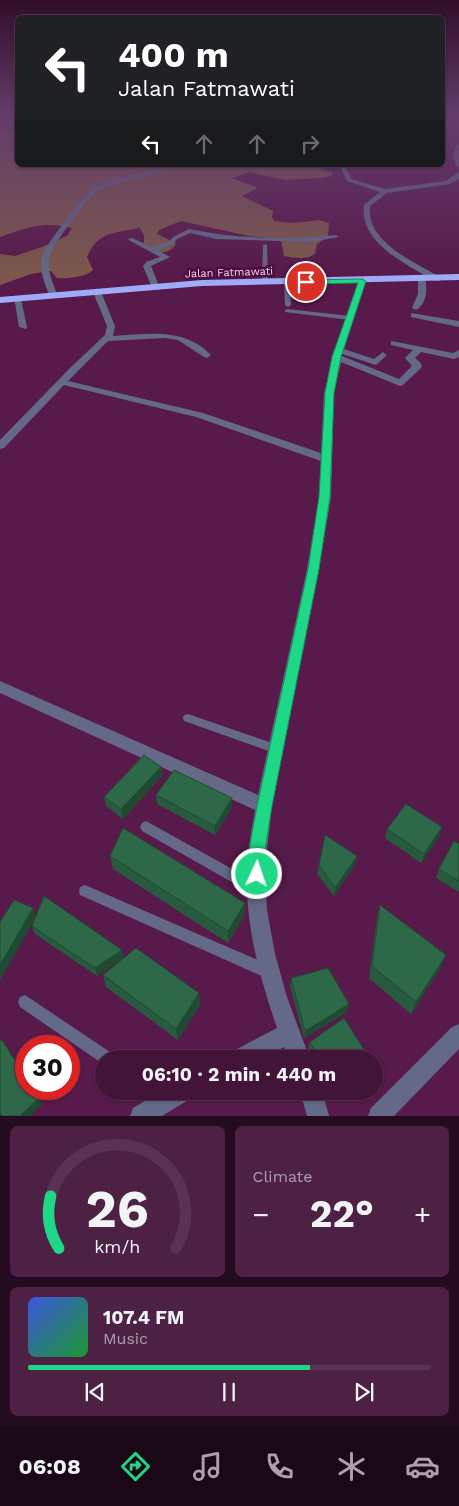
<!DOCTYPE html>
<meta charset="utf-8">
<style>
:root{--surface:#411438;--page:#4c2143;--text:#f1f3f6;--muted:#ae9eae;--line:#5a3353;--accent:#1ed888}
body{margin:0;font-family:"Work Sans",sans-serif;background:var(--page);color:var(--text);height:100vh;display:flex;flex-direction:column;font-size:19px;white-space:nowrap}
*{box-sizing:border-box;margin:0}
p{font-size:16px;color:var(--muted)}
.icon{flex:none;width:28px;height:28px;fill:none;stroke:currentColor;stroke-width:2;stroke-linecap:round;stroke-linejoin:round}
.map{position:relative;height:1116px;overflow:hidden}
.sheet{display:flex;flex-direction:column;gap:10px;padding:10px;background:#240b1f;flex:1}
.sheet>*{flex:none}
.guide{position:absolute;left:15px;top:15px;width:430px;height:152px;border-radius:8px;box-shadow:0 1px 4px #0004,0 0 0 1px var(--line);background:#202124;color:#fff;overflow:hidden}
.speed{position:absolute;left:15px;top:1035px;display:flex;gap:10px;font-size:25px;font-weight:700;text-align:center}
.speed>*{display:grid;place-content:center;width:65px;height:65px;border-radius:50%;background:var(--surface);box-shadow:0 1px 4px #0004,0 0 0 1px var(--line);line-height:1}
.speed .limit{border:8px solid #d22;background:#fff;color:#111}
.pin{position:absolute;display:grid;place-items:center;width:42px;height:42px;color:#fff;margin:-21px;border:2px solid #fff;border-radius:50%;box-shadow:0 1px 5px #0007}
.me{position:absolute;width:55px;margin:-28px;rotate:3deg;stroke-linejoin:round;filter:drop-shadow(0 0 4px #0008)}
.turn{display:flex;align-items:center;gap:18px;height:105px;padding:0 20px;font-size:22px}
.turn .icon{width:65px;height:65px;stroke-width:2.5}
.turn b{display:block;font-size:35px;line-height:42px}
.lanes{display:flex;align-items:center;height:48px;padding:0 20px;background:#0003;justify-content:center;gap:25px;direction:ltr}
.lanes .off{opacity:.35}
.big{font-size:38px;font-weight:700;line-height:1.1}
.sheet .widget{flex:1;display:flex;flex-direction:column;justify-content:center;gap:8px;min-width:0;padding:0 18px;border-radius:8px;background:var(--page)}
.sheet .dial{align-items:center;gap:0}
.dial svg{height:130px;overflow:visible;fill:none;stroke:var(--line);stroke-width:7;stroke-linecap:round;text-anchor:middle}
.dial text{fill:var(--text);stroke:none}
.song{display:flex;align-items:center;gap:15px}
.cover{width:60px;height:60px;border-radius:8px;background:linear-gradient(135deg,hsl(230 70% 55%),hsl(130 70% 35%))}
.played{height:5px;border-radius:2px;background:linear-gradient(90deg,var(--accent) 70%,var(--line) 70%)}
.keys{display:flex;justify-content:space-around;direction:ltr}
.heat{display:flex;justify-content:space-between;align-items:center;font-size:28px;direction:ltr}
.sheet .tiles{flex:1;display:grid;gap:10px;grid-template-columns:1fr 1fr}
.widget:last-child{grid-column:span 2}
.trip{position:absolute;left:95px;top:1050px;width:288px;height:50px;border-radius:25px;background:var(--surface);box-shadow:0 1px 4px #0004,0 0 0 1px var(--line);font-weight:700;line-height:50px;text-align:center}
.menu{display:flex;height:80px;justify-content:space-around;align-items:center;background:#1a0816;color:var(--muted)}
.menu .icon{width:35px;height:35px}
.menu .on{color:var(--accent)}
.menu b{font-size:22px;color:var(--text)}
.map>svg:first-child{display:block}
</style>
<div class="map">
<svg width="459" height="1116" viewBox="0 0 459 1116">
<rect width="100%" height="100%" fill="#571a4a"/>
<path fill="#7b574c" d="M0 131 17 132 18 165H320L321 170 333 172 331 176 321 178 285 180 250 172 232 178 256 187V189L242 196 273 211 272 217 274 221 292 223 319 220 329 223 328 237 317 244 315 254C306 260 295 258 284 256L281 239 249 236 181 221 159 230 157 234 176 243C171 256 155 253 144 246V236L140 228C115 233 98 231 87 257L93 270C87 277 66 279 57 278L51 271 31 274 0 285V254L15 256 42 247 67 236 72 228C44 221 27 227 0 237Z"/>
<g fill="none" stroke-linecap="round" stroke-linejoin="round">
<g fill="#636987" fill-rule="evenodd">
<path d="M265 244 267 245 268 282 265 284 262 282 263 245Z"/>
<path d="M287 280 290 282 291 305 288 307 285 305 284 282Z"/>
<path d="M287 309 350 316 353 318 350 320 285 312V310Z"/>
<path d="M188 714 281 746 283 749 281 752 277 754 184 721 183 718 184 715Z"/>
<path d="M146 821 261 885 262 889 261 893 256 895 251 893 142 831 140 827 142 823Z"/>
<path d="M85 885 274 967 276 972 274 977 269 979 264 977 80 895 79 891 80 887Z"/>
<path d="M25 995 113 1054 115 1059H104L103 1064 20 1007 18 1002 20 997Z"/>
</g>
<g fill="#636987" fill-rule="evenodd">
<path d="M447 116 459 117V119L447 117Z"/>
<path d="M459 144V168L456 166 453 156 456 146Z"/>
<path d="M163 165H170C151 180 123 178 101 189 91 193 53 244 50 255 46 269 53 284 58 296L51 298C45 286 39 270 42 257 45 245 86 192 96 186 117 176 142 176 163 165Z"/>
<path d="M339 165H345L351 179 385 189 446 181 459 171V179L450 184 387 193 370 206C366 242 414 262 440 277V281H434C407 264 359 243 364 205L380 192 347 181Z"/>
<path d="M189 229C236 239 288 240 336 235L339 237 310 242 216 239 190 233 177 239 173 244 158 250 170 257 151 266 159 286 152 288 143 266 146 262 160 257 127 239 132 238 152 247 169 242 173 237Z"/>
<path d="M418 277 425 279C428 290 426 305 416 310L412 308 418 294Z"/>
<path d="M359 279 366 281 344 349 374 359 383 352 387 355 376 365 342 354V356L399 379 412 366 405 358 413 350 391 345V341L453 353 459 350V357L454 359 421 352 415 358 420 362 422 367 403 385 400 386 341 362 334 393 331 497 319 569 272 806 265 868 267 910 275 954 287 997 310 1059H288L284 1047 263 1059H230L233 1051 277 1028C261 981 246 929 247 878 247 855 251 833 255 810L0 693V681L258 795 307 569 319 497 321 461 196 417 64 385 4 448 0 449V440L70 368 105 335 107 326 93 292 97 290 101 292 115 326 113 336C149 334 184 327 211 355L207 358 204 357 178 340 165 338 108 341 68 381 203 413 321 453 324 393 335 350Z"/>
<path d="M14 297 21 299 27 327 26 329 19 327Z"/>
<path d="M411 313 459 321V327L411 317Z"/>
<path d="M459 1024V1049L394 1116H368L371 1108 452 1027Z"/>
<path d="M161 1091H193L190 1099 162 1116H130L133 1108Z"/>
<path d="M300 1091H322L329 1116H307Z"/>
</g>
<path fill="#a0abf7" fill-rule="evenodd" d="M459 274V280L202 286 0 303V297L202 280Z"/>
</g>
<g fill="#275a3e">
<path d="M18 120V128H16V130L12 132 1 129 0 126 17 122Z"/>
<path d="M161 767 162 776 123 819 106 806 104 797Z"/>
<path d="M156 795 232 808 215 835 157 804Z"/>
<path d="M387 829 439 837 421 863 385 838Z"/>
<path d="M459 844V892L436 878 439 869Z"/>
<path d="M110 856 244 916 228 943 113 869Z"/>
<path d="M319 865H355L334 896 317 874Z"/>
<path d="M380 905 441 967 411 1014 369 978 377 917Z"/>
<path d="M36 916 122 950 124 958 199 993 200 1005 178 1040 106 987 103 975 122 959 97 976 35 934 32 926 33 921 0 980V922Z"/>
<path d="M291 978 347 1012 304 1038 290 986Z"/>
<path d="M310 1042 370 1059H314L308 1049Z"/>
<path d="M333 1091H351L338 1100Z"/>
</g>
<g fill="#204a32">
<path d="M6 117 7 123 0 125V119Z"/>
<path d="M16 118V120L9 122V120Z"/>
<path d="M18 125V128H16V130L12 132 11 129 8 127Z"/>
<path d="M161 767 162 776 123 819 121 809Z"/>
<path d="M232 798V808L215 835V826Z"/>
<path d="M442 827 439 837 421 863 424 854Z"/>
<path d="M357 856 355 865 334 896 335 888Z"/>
<path d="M245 903 244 916 228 943V931Z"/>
<path d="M33 908 36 917 0 980V965Z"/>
<path d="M122 950 124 958 97 976 95 968Z"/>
<path d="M446 955 441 967 411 1014 416 1002Z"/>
<path d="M199 993 200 1005 178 1040 176 1029Z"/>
<path d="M349 1004 347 1012 304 1038 305 1031Z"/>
<path d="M344 1091H351L338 1100 340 1094Z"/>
<path d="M39 1098 42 1105 30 1116H20Z"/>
</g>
<g fill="#2d6948" stroke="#204a32">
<path d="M0 116 6 117 0 119Z"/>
<path d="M10 116 16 118 9 120 6 119V118Z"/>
<path d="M17 121 18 122V125L8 127H16L11 129 0 126Z"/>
<path d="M144 755 161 767 121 809 104 797Z"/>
<path d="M174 770 232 798 215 826 156 795Z"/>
<path d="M406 804 442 827 424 854 387 829Z"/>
<path d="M123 828 245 903 228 931 110 856Z"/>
<path d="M325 835 357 856 335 888 319 865Z"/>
<path d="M454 841 459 844V881L439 869Z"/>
<path d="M44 896 122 950 95 968 32 926Z"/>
<path d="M14 900 33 908 0 965V922Z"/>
<path d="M380 905 446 955 416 1002 372 966Z"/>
<path d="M136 948 199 993 176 1029 103 975Z"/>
<path d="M328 968 349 1004 305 1031 291 978Z"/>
<path d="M344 1018 370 1059H320L310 1042Z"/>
<path d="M0 1040H2L26 1078V1089H33L39 1098 20 1116H2L0 1113Z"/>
</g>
<linearGradient id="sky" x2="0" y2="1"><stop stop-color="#300e29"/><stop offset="0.43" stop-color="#633e6b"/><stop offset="1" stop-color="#633e6b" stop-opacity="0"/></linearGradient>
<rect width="459" height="272" fill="url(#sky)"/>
<path fill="#1ed888" stroke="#148c58" d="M362 279 366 281 341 357 334 393 330 497 319 569 272 806 266 844 265 874 263 880 257 882 251 880C244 862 254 825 257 806L308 569 319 497 325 393 332 357 358 283 306 284 303 282 306 280Z"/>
<g text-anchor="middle" stroke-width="5" stroke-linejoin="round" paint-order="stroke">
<g font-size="11" fill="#f3cee8" stroke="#4b0e3f">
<text transform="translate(229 272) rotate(-2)" y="4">Jalan Fatmawati</text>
</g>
</g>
</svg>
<div class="speed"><div class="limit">30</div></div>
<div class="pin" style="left:306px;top:282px;background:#d93025"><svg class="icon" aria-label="arrive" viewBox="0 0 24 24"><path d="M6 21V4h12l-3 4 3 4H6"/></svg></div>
<svg class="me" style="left:257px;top:874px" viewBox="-20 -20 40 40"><circle r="17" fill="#1ed888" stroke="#fff" stroke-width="3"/><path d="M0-11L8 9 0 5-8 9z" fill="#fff"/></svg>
<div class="trip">06:10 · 2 min · 440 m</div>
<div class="guide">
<div class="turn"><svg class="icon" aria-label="left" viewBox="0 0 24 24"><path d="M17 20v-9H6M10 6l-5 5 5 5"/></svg><div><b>400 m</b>Jalan Fatmawati</div></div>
<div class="lanes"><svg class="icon" aria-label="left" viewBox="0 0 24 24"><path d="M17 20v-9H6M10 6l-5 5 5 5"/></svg><svg class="icon off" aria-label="ahead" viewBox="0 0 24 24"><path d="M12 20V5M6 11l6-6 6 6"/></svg><svg class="icon off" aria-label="ahead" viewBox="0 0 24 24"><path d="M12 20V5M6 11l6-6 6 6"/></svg><svg class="icon off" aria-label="right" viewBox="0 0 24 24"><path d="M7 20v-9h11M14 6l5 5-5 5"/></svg></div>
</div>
</div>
<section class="sheet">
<div class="tiles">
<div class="widget dial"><svg viewBox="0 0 100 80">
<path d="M14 69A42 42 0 1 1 86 69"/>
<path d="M14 69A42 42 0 0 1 9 37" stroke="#1ed888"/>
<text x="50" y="56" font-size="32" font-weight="700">26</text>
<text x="50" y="72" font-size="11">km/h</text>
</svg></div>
<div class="widget"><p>Climate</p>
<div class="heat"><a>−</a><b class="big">22°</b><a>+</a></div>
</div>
<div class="widget">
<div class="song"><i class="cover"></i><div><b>107.4 FM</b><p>Music</p></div></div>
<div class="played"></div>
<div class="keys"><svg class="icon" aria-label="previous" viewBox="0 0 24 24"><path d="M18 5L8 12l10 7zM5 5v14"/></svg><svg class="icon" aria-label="pause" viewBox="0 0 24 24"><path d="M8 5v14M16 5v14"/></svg><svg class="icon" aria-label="next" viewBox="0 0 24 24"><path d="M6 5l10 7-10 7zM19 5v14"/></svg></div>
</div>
</div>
</section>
<nav class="menu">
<b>06:08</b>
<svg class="icon on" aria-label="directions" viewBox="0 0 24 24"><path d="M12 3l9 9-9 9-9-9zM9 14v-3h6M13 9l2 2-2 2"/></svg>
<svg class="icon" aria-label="music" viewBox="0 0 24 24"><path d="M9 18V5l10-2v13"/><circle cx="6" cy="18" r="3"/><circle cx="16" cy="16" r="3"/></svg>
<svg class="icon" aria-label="phone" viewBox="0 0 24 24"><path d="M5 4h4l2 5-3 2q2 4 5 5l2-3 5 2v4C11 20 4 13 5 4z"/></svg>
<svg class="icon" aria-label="climate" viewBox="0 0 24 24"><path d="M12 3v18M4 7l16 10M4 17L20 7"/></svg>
<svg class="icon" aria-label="car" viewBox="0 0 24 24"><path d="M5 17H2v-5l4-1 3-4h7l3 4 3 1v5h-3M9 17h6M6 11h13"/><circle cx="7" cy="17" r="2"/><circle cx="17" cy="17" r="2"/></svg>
</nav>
